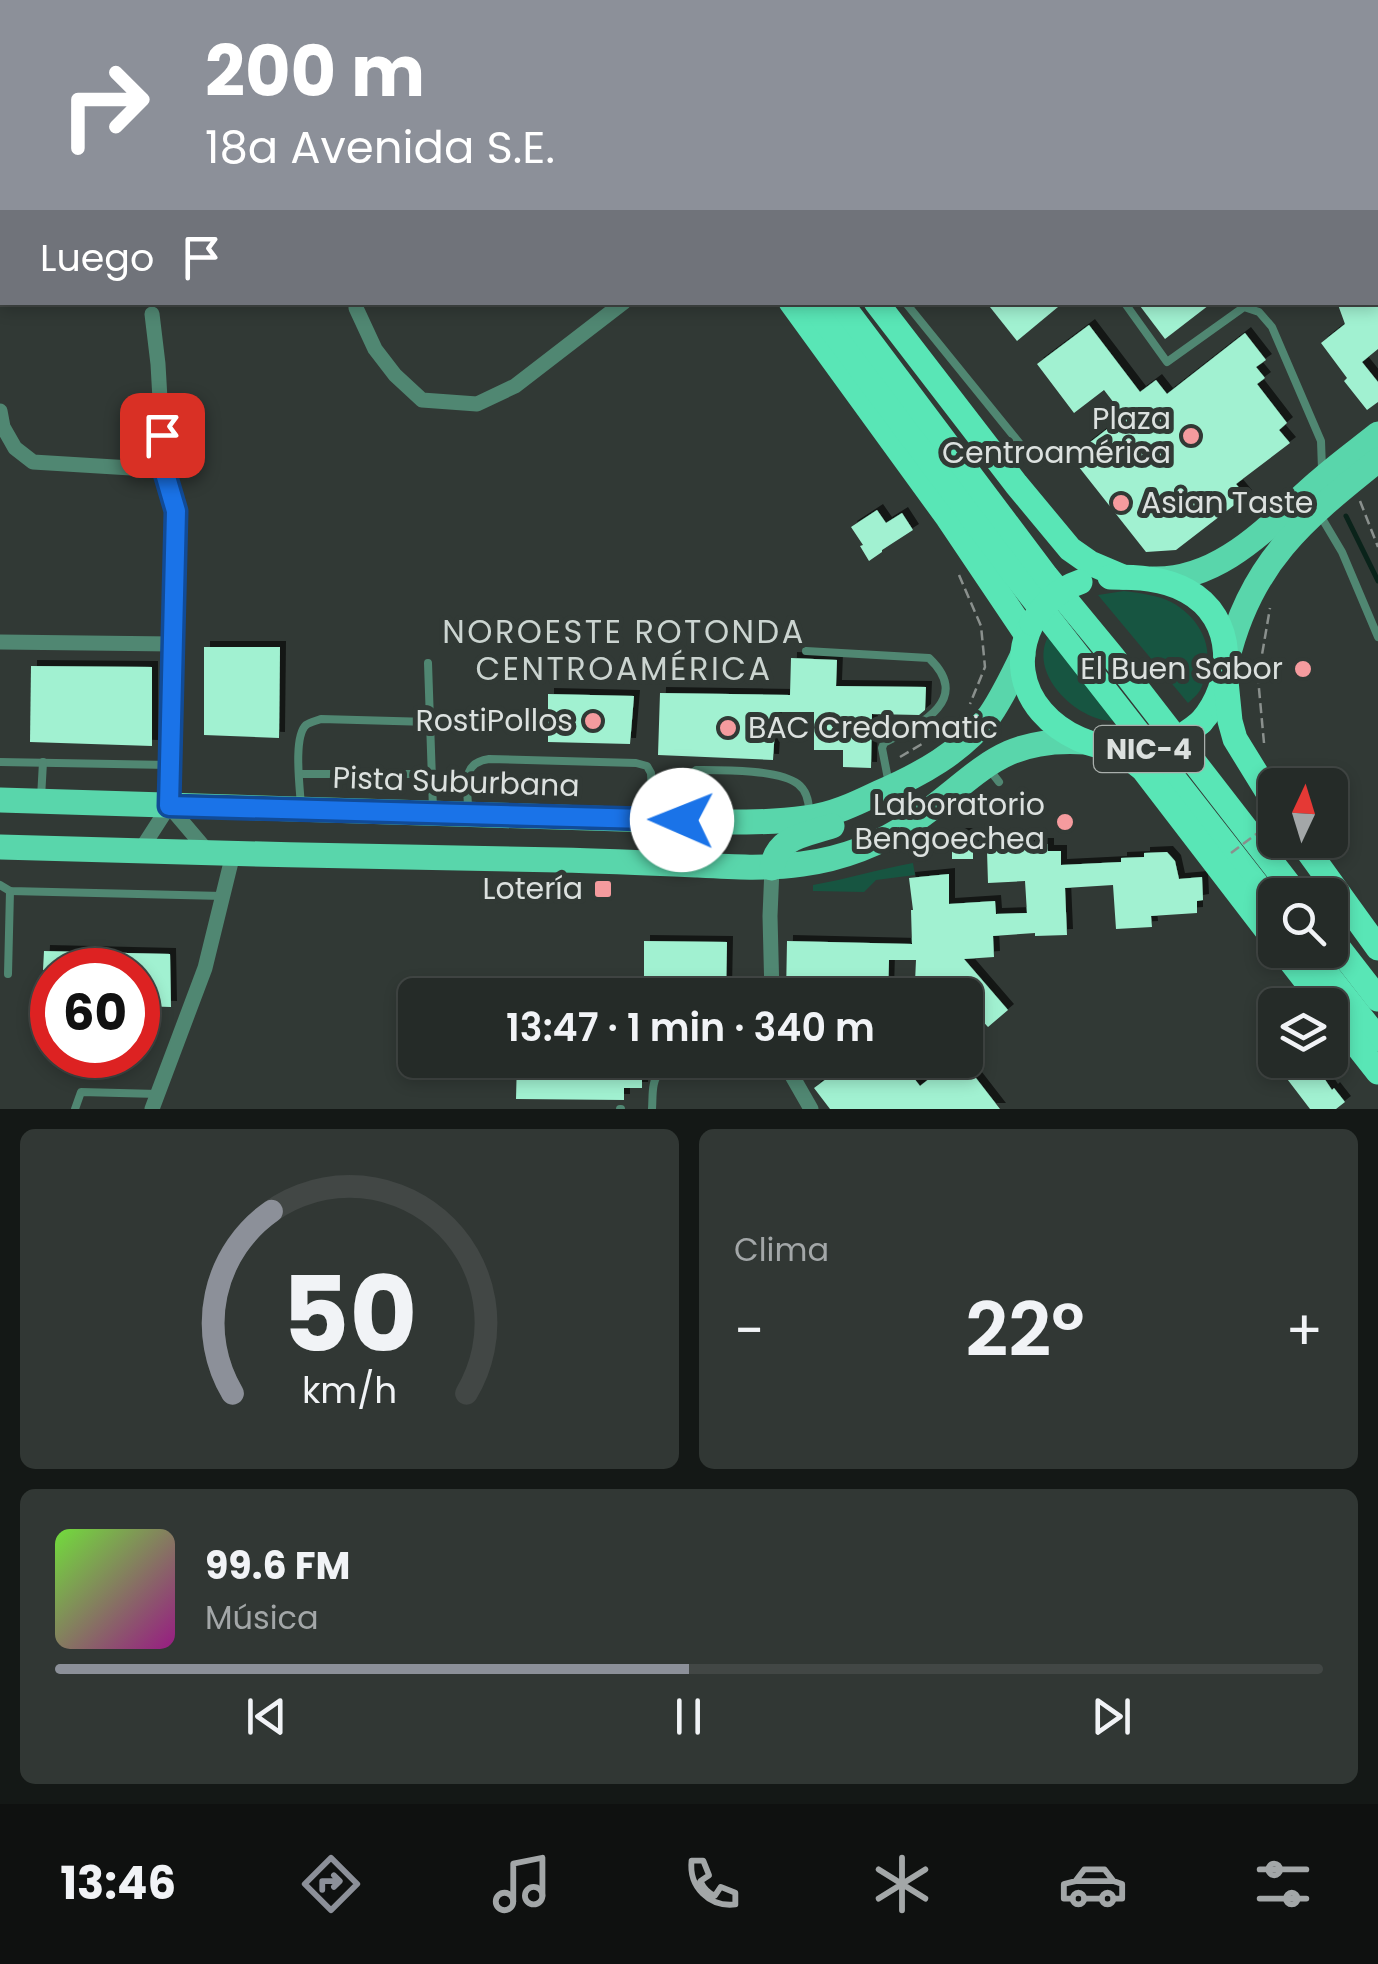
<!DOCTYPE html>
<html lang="es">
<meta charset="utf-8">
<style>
:root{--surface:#252b28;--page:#313734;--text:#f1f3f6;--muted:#a3a7a8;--line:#424745;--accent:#8c9099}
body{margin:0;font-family:Poppins,sans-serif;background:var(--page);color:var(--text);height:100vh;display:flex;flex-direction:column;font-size:38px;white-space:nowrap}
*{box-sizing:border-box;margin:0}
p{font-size:32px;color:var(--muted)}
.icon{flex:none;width:55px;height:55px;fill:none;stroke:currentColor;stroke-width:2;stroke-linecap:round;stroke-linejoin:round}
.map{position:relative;height:1109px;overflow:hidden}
.drawer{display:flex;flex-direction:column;gap:20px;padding:20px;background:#141816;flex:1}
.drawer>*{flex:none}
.guide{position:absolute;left:0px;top:0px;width:1380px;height:305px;box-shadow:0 5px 15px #0003,0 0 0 2px var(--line);background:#8c9099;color:#fff;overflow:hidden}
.needle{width:65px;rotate:4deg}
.controls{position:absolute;left:1258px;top:768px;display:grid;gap:20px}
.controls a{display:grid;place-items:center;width:90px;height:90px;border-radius:15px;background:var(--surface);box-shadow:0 5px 15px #0003,0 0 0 2px var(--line);font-size:50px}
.speed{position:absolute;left:30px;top:948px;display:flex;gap:20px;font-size:50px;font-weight:700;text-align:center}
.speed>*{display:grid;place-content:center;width:130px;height:130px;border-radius:50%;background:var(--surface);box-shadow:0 5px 15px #0003,0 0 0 2px var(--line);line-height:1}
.speed .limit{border:15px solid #d22;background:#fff;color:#111}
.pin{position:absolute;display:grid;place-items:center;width:85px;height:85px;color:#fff;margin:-42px;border-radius:20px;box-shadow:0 5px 15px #0006}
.me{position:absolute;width:110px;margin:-55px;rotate:271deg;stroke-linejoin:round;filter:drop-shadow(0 0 8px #0008)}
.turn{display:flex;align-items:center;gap:35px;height:210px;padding:0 40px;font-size:45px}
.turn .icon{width:130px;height:130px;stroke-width:2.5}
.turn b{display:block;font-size:70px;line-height:85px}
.then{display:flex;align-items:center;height:95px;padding:0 40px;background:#0003;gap:20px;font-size:38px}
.big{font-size:75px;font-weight:600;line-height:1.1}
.drawer .widget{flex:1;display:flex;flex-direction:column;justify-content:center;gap:15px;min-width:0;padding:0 35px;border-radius:15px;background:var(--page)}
.drawer .dial{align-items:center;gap:0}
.dial svg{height:260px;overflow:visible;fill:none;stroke:var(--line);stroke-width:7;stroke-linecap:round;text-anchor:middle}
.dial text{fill:var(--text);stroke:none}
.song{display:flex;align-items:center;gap:30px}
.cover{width:120px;height:120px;border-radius:15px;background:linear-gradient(135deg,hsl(100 70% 55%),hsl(310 70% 35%))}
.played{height:10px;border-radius:5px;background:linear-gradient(90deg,var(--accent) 50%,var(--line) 50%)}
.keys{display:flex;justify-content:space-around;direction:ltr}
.heat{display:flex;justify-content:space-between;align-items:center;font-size:55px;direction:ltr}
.drawer .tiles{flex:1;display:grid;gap:20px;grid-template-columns:1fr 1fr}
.widget:last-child{grid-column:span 2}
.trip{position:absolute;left:398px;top:978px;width:585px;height:100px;border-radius:15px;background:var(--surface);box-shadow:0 5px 15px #0003,0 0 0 2px var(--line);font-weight:600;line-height:100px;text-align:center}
.tabs{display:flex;height:160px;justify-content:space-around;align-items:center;background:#0f1110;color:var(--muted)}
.tabs .icon{width:70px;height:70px}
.tabs .active{color:var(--accent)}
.tabs b{font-size:45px;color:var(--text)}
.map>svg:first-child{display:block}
</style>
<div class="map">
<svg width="1378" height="1109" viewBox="0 0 1378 1109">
<defs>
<filter id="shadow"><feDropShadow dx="6" dy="-6" stdDeviation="0" flood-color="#0009"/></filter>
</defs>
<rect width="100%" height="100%" fill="#313935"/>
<g fill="#175541">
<path d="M1124 591C1139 593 1157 595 1171 602 1196 615 1213 642 1206 669 1202 688 1203 690 1188 703L1098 595Z"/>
<path d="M1055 627 1128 722C1120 721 1111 721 1103 720 1072 713 1033 676 1046 641 1048 636 1052 632 1055 627Z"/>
<path d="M913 863 915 875 876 880 864 892 813 891V885C847 879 879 869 913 863Z"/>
</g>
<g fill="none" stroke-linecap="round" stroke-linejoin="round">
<g stroke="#0a231a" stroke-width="5">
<path d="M1159 0 1160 2"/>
<path d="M1346 516 1378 581"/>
</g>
</g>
<g fill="#a1f1d1" filter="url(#shadow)">
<path d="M986 302H1064L1017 341Z"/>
<path d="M1137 302H1213L1165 339Z"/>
<path d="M1337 302H1378V349L1362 362 1378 382V402L1367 410 1344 381 1347 378 1321 343 1345 324Z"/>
<path d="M1089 325 1140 392 1156 380 1167 394 1245 333 1266 360 1256 367 1265 378 1257 384 1287 423 1279 430 1290 443 1236 484 1246 496 1176 550 1146 552 1071 457 1124 416 1104 390 1074 413 1037 364Z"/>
<path d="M877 510 886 523 902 513 913 530 882 550V552L869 561 860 546 863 545 851 527Z"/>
<path d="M204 647H280L279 738 204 735Z"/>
<path d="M791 658 837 660 836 686 926 687 925 710 919 715 872 714 871 768 843 767V750H814V712H776L773 760 658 755 660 693 790 695Z"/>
<path d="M31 666 152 667V746L30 742Z"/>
<path d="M548 694 634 696 630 744 548 742Z"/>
<rect x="952" y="834" width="21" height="25"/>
<path d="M1034 844H1048V851H1061V865L1121 862V858L1144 857V853L1167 852 1175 861 1179 879 1202 877 1203 900 1197 901V913L1151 916 1152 927 1116 929 1113 885 1065 888 1067 935 1035 936V933L993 936 994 957 964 959 1008 1010 988 1027 965 1002V995H959L950 984 915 982 916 960H889L888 995H786L787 941 912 944 911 910H913L909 878 949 874V904L995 901 996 914 1027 913 1025 881 988 883 987 851 1025 849V846H1034Z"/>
<path d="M644 941 727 942 726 995H644Z"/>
<path d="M44 951 170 954 171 1007 138 1006V970H43Z"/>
<path d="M517 1060H642V1088H624V1100L516 1099Z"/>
<path d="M852 1060H900L920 1086 953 1060H962L1000 1109H830L814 1088Z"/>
<path d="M1288 1060H1312L1332 1090 1334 1088 1345 1102 1336 1109H1310L1278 1067Z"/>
</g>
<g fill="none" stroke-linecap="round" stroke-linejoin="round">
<g stroke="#8a908d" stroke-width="2.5" stroke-dasharray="10 5" stroke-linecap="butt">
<path d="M1360 501 1378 547"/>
<path d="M959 575 981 626 985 667 970 704"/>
<path d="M1264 743 1258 678 1270 608"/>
<path d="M900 757 932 738"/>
</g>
<g stroke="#508772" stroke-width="8">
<path d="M986 0V2"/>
<path d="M1081 0V2"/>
<path d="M905 302 1029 455"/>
<path d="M1124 302 1167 362 1244 307 1259 312 1272 327 1321 441 1322 469"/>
<path d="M1320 515 1342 552 1378 637"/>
<path d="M806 651 929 658C974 701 917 726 884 743L882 748 889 784"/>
<path d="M428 663 433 809"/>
<path d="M0 762 170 765"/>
<path d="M989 769 999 782"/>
<path d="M300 774H432"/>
<path d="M41 798 43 762"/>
<path d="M301 806C300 788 293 737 306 725 310 722 316 721 321 719L430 722"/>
<path d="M468 809C468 786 460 763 489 759L636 763 647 766 651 773 653 813"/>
<path d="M682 816 686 778 696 770C721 770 778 769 798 784 807 791 809 801 809 812"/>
<path d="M0 885 10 891 223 896"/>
<path d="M8 974 10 891"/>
<path d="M75 1109 81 1092 158 1094"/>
<path d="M620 1109H621"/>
<path d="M652 1109C653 1096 651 1081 660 1072 673 1059 761 1063 784 1062"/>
</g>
<g stroke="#508772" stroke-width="15">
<path d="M663 0 664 2"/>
<path d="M547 2 551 0"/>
<path d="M709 2 713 0"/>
<path d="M356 302V308L375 349 395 375 422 400 477 404 515 386 624 302"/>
<path d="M0 411 3 427 15 448 33 462 164 470"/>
<path d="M0 642 173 644"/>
<path d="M169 806 209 853"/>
<path d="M140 851 169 806 170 765 175 511 164 470 158 364 152 314"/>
<path d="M772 868 770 916 772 995"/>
<path d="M783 1060 811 1109"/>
<path d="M152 1109 205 968 233 854"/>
</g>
<g stroke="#508772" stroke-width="20">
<path d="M1316 0 1317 2"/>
<path d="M1378 164V165"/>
</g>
<g stroke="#59d6ab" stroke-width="25">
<path d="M1153 579C1221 581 1269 525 1317 483 1336 466 1358 450 1378 434"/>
<path d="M1227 661C1250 563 1303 520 1378 460"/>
<path d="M0 800 653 820C704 821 756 825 806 818 832 815 855 804 878 793 920 775 962 752 990 715 1003 696 1013 675 1023 654"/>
<path d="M0 847C187 853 373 857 560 860 605 861 651 863 696 865 732 867 766 869 802 864 841 859 881 844 914 821 979 776 998 736 1086 742"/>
<path d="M772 868C777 836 806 835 832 826"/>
</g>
<g stroke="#59e6b6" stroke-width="25">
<path d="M576 0 578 2"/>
<path d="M622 0 624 2"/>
<path d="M791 302 948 518 1026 634"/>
<path d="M811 302 1025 588 1275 908"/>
<path d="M840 302 1046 576 1112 656 1297 895"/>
<path d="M876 302 1016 484 1070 549 1090 563 1123 577"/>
<path d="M1110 577C1136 577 1164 578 1187 591 1237 618 1235 684 1201 722"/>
<path d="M1032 623C998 692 1060 748 1127 750"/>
<path d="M1226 681 1230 721 1235 739 1275 804"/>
<path d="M1114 749 1128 757 1143 769 1275 941"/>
<path d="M1300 840 1378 948"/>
<path d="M1330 937 1378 999"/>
<path d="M1282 950 1325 1005"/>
<path d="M1308 950 1378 1039"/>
<path d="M1330 1011 1378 1072"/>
</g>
<path stroke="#8a908d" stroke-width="2.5" stroke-dasharray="10 5" stroke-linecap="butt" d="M1231 853 1271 823"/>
<g stroke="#59e6b6" stroke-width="25">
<path d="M1032 623C1045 603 1057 590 1080 582"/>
<path d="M1137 750C1163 747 1181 739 1201 722"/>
</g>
</g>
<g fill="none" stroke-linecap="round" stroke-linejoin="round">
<defs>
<path id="route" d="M162 435 164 470 176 511 169 806 682 820"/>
</defs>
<use href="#route" stroke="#114b97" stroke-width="25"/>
<use href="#route" stroke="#1a73e8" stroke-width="18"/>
</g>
<g fill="#f59b9e" stroke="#313935" stroke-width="4">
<circle cx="1191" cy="436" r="10"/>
<circle cx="1121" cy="503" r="10"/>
<circle cx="1303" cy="669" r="10"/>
<circle cx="593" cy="721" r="10"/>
<circle cx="728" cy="728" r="10"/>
<circle cx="1065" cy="822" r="10"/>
<rect x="593" y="879" width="20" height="20" rx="5"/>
</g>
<g text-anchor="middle" stroke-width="10" stroke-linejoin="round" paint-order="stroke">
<rect fill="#313935" stroke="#a9afac" stroke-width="2.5" x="1094" y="726" width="110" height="46" rx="8"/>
<g font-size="28" font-weight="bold" fill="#dce1df">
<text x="1149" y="759">NIC-4</text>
</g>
<g font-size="30" fill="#dce1df" stroke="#313935" text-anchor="end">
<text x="1171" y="429">Plaza<tspan x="1171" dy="34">Centroamérica</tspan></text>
<text x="1141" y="513" text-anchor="start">Asian Taste</text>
<text x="1283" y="679">El Buen Sabor</text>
<text x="573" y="731">RostiPollos</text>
<text x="748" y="738" text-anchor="start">BAC Credomatic</text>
<text x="1045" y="815">Laboratorio<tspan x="1045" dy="34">Bengoechea</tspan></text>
<text x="583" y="899">Lotería</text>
</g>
<g font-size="30" fill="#dce1df" stroke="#313935">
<text transform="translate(456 782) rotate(2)" y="10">Pista Suburbana</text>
</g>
<g font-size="32" letter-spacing="2.5" fill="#cbd4d0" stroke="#313935">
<text x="624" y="643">NOROESTE ROTONDA<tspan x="624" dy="37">CENTROAMÉRICA</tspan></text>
</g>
</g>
</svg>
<div class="controls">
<a><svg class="needle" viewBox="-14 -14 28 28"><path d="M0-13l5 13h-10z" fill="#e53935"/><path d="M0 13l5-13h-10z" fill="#a3a7a8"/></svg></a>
<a><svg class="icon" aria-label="search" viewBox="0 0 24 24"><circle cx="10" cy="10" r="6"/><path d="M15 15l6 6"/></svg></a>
<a><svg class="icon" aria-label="layers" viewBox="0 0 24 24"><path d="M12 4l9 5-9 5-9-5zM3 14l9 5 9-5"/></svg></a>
</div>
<div class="speed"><div class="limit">60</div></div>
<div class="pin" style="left:162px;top:435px;background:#d93025"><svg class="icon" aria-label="arrive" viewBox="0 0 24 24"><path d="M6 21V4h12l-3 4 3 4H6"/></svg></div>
<svg class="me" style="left:682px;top:820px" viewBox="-20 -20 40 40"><circle r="19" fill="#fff"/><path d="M0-13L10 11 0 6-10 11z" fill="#1a73e8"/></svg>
<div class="trip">13:47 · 1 min · 340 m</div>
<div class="guide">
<div class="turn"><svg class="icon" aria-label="right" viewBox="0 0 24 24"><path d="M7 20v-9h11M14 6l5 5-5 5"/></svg><div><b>200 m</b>18a Avenida S.E.</div></div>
<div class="then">Luego<svg class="icon" aria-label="arrive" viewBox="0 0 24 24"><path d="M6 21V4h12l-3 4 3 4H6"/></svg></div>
</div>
</div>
<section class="drawer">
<div class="tiles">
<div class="widget dial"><svg viewBox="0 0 100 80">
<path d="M14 69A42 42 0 1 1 86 69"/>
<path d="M14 69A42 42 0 0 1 26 13" stroke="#8c9099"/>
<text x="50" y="56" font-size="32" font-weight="700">50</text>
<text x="50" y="72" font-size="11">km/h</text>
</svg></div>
<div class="widget"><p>Clima</p>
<div class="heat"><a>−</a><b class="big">22°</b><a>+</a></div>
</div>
<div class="widget">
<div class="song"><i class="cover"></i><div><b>99.6 FM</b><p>Música</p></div></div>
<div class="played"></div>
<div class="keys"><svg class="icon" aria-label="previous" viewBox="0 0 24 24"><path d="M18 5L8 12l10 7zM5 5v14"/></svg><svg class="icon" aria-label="pause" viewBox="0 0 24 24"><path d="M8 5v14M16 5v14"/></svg><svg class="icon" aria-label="next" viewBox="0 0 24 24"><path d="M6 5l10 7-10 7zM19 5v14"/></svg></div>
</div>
</div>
</section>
<nav class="tabs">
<b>13:46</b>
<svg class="icon active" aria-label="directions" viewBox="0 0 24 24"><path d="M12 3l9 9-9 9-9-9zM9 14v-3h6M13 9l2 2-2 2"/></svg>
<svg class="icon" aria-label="music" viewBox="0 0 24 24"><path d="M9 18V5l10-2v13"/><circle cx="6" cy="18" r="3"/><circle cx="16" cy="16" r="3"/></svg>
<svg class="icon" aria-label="phone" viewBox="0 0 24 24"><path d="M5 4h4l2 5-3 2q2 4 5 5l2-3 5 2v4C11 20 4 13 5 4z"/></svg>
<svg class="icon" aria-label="climate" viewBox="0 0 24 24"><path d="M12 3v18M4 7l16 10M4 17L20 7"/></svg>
<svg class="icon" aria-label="car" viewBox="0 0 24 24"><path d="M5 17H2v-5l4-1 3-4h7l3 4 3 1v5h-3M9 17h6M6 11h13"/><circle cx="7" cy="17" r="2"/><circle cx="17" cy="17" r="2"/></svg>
<svg class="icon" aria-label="filters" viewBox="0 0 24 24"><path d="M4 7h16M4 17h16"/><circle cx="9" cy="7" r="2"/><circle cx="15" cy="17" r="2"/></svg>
</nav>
